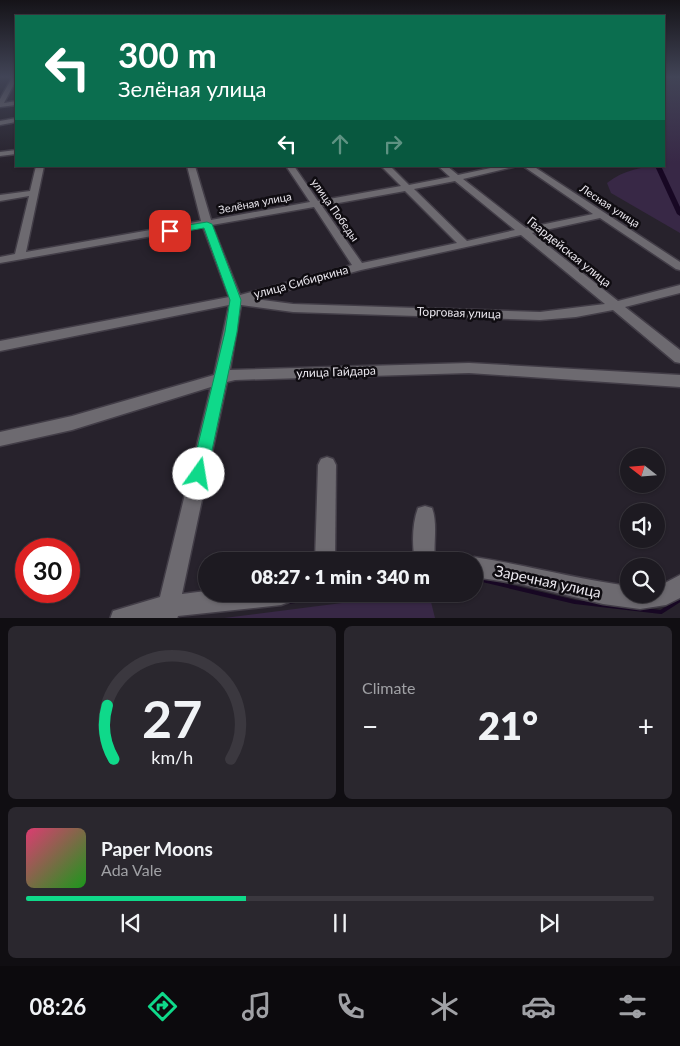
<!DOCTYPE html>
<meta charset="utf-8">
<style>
:root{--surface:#1d1a21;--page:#2a272e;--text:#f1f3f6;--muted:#a0a1a5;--line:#3b383f;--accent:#0fd98a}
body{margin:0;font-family:Lato,sans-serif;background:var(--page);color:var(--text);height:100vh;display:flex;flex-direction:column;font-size:19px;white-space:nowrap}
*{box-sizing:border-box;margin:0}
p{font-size:16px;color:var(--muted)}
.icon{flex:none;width:28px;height:28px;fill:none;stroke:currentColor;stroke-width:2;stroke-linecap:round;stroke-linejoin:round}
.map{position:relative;height:618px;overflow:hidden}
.details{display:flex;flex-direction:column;gap:8px;padding:8px;background:#100e12;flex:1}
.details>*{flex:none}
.hud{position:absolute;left:15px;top:15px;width:650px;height:152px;border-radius:0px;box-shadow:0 1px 4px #0004,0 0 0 1px var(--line);background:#0b6e4f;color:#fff;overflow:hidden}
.needle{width:32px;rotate:287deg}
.controls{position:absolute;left:620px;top:448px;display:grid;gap:10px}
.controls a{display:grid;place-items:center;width:45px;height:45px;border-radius:50%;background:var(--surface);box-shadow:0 1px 4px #0004,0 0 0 1px var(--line);font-size:25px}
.speed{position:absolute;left:15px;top:538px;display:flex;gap:10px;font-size:25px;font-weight:700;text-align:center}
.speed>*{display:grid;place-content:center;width:65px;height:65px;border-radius:50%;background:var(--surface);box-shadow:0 1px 4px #0004,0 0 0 1px var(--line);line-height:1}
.speed .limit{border:8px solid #d22;background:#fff;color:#111}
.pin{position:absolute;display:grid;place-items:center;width:42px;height:42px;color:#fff;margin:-21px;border-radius:10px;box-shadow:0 2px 8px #0006}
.me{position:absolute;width:55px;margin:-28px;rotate:13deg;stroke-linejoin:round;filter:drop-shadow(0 0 4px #0008)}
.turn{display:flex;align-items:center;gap:18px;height:105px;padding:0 20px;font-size:22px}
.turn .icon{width:65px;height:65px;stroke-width:2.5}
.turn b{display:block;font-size:35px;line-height:42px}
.lanes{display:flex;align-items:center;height:48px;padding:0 20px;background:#0003;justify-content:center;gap:25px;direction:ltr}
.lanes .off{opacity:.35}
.big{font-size:38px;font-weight:800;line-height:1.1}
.details .tile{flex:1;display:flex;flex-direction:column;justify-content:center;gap:8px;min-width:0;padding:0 18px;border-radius:8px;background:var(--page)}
.details .dial{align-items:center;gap:0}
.dial svg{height:130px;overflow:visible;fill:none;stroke:var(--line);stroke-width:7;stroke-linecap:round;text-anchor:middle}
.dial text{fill:var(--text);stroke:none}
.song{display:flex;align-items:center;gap:15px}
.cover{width:60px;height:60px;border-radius:8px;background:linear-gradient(135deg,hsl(340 70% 55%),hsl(120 70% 35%))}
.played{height:5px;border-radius:2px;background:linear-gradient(90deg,var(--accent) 35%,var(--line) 35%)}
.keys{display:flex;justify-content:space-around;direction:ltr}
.heat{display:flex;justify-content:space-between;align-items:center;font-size:28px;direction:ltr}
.details .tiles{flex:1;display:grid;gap:8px;grid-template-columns:1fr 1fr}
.tile:last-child{grid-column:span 2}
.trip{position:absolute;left:198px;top:552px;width:285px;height:50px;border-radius:25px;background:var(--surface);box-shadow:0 1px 4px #0004,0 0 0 1px var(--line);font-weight:800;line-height:50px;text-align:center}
.tabs{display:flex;height:80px;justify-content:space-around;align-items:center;background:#0c0a0d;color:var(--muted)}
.tabs .icon{width:35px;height:35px}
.tabs .selected{color:var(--accent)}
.tabs b{font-size:22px;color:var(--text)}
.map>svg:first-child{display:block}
</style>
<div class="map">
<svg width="680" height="619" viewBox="0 0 680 619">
<rect width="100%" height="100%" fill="#27222c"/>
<g fill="#382846">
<path d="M664 76H680V233L611 193 607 183C624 170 642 166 664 166Z"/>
<path d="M412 594H429L435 618H224Z"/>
</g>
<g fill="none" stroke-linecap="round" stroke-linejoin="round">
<g stroke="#170723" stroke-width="4">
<path d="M474 578 575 602 661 612 680 600"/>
<path d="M287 602 354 594"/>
</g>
<g fill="#170723" fill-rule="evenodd">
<path d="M16 117V119L0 122V120Z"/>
<path d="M655 166H661L680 207V216L677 214Z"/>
</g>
<defs>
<g id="minor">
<path d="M13 76H16V80L4 103 16 101V105L0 107V99Z"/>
<path d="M16 118V122L0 125V121Z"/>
<path d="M16 150V154L0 156V152Z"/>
<path d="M36 166H44L26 252 201 221 187 166H195L211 220 310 202 286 166H294L318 201 401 186 381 166H390L409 185 450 177 438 166H447L458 175 500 166H517L463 179 526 228 593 214 523 166H533L680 262V270L676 269 600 218 532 233 618 301 680 285V293L625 307 680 350V363L675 362 613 310 576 317 540 320 293 312 241 305 230 370 469 363 680 375V387L469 373 235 380 227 382 182 594 206 591V594H292L289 602 281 605 178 616 177 619H110L113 611 160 597 211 387 72 430 0 446V432L72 416 214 375 229 305 0 351V341L229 297 203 227 0 263V257L15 254 29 196 0 201V195L30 191ZM455 181 515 230 467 241 414 189ZM405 191 457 243 362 263 322 206ZM314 207 352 265 240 295 212 225ZM521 235 605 304 540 312 293 304 255 299 361 270Z"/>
<path d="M327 457 333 459 336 465 335 561H315L318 465 321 459Z"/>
<path d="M425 506 432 508C438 524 433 545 435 561H415C412 545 412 524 418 508Z"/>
<path d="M474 557C526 565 577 579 629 586V594H656V585L663 584 680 575V598L666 605 640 609 603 604 520 584 474 577V561H466Z"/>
</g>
</defs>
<use href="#minor" stroke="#423d47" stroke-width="3"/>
<use href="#minor" fill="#6d6a70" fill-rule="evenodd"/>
</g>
<linearGradient id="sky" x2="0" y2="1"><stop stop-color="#151318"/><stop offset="0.47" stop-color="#414456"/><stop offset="1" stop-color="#414456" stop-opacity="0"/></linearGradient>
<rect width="680" height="163" fill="url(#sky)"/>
<path fill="#0fd98a" stroke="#0a8d5a" d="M207 222 212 224 241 300 237 332 207 474 204 480 199 482 193 480 191 474 225 332 230 300 204 228 170 234 165 231 170 228Z"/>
<g text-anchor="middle" stroke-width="5" stroke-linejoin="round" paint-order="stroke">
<g font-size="11" fill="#e9e6ed" stroke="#0f0c11">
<text transform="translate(255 203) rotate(-11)" y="4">Зелёная улица</text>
<text transform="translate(610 206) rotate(33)" y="4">Лесная улица</text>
<text transform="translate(335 210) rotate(55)" y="4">улица Победы</text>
</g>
<g font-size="12" fill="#e9e6ed" stroke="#0f0c11">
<text transform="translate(569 252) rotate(39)" y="4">Гвардейская улица</text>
<text transform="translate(301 282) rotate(-15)" y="4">улица Сибиркина</text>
<text transform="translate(459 313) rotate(2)" y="4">Торговая улица</text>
<text transform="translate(336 372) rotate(-2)" y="4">улица Гайдара</text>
</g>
<g font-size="15" fill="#e9e6ed" stroke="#0f0c11">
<text transform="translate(548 582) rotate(12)" y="5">Заречная улица</text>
</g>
</g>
</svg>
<div class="controls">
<a><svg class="needle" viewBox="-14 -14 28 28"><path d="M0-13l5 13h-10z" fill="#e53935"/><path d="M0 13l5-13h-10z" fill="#a0a1a5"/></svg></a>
<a><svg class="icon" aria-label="sound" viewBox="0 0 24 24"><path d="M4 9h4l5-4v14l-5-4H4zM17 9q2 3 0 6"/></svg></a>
<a><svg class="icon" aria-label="search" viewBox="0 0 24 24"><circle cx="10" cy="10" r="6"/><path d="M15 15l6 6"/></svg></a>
</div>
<div class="speed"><div class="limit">30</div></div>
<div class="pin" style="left:170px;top:231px;background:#d93025"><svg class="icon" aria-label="arrive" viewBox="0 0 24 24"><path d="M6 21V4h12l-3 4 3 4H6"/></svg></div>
<svg class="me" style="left:199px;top:474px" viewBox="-20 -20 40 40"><circle r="19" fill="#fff"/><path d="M0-13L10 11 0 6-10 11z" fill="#0fd98a"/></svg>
<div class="trip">08:27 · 1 min · 340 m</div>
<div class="hud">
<div class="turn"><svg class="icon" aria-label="left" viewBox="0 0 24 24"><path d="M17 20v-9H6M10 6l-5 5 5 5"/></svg><div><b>300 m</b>Зелёная улица</div></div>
<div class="lanes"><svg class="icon" aria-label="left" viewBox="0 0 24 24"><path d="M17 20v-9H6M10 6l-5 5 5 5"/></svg><svg class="icon off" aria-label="ahead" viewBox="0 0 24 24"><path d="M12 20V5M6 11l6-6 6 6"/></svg><svg class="icon off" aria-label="right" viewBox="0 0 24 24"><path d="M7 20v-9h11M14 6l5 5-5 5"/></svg></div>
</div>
</div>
<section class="details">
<div class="tiles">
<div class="tile dial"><svg viewBox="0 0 100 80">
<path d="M14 69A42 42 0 1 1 86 69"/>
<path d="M14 69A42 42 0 0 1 10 36" stroke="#0fd98a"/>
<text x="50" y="56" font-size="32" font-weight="700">27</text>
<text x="50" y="72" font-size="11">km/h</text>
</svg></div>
<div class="tile"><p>Climate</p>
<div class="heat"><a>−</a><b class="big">21°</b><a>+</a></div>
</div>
<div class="tile">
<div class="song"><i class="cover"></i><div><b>Paper Moons</b><p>Ada Vale</p></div></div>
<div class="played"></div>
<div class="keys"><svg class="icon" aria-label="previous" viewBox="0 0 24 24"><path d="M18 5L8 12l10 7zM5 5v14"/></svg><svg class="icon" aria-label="pause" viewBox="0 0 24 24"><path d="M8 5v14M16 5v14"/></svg><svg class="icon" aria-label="next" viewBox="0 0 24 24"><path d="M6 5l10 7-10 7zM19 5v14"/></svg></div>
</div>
</div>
</section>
<nav class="tabs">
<b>08:26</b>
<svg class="icon selected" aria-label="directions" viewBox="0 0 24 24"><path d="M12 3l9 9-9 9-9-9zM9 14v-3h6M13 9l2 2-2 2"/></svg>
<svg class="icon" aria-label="music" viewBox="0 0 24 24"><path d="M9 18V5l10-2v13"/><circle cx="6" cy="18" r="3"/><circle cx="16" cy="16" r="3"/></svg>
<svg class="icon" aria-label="phone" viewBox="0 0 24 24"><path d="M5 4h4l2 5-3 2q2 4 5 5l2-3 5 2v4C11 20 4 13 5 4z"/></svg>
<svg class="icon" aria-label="climate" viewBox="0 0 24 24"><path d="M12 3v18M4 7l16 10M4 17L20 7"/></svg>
<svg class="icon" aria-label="car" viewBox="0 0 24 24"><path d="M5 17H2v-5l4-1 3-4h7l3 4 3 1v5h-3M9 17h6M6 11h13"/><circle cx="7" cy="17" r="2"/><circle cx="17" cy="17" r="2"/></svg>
<svg class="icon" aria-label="filters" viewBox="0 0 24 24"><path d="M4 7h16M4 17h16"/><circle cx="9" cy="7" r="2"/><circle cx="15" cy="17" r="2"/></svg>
</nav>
